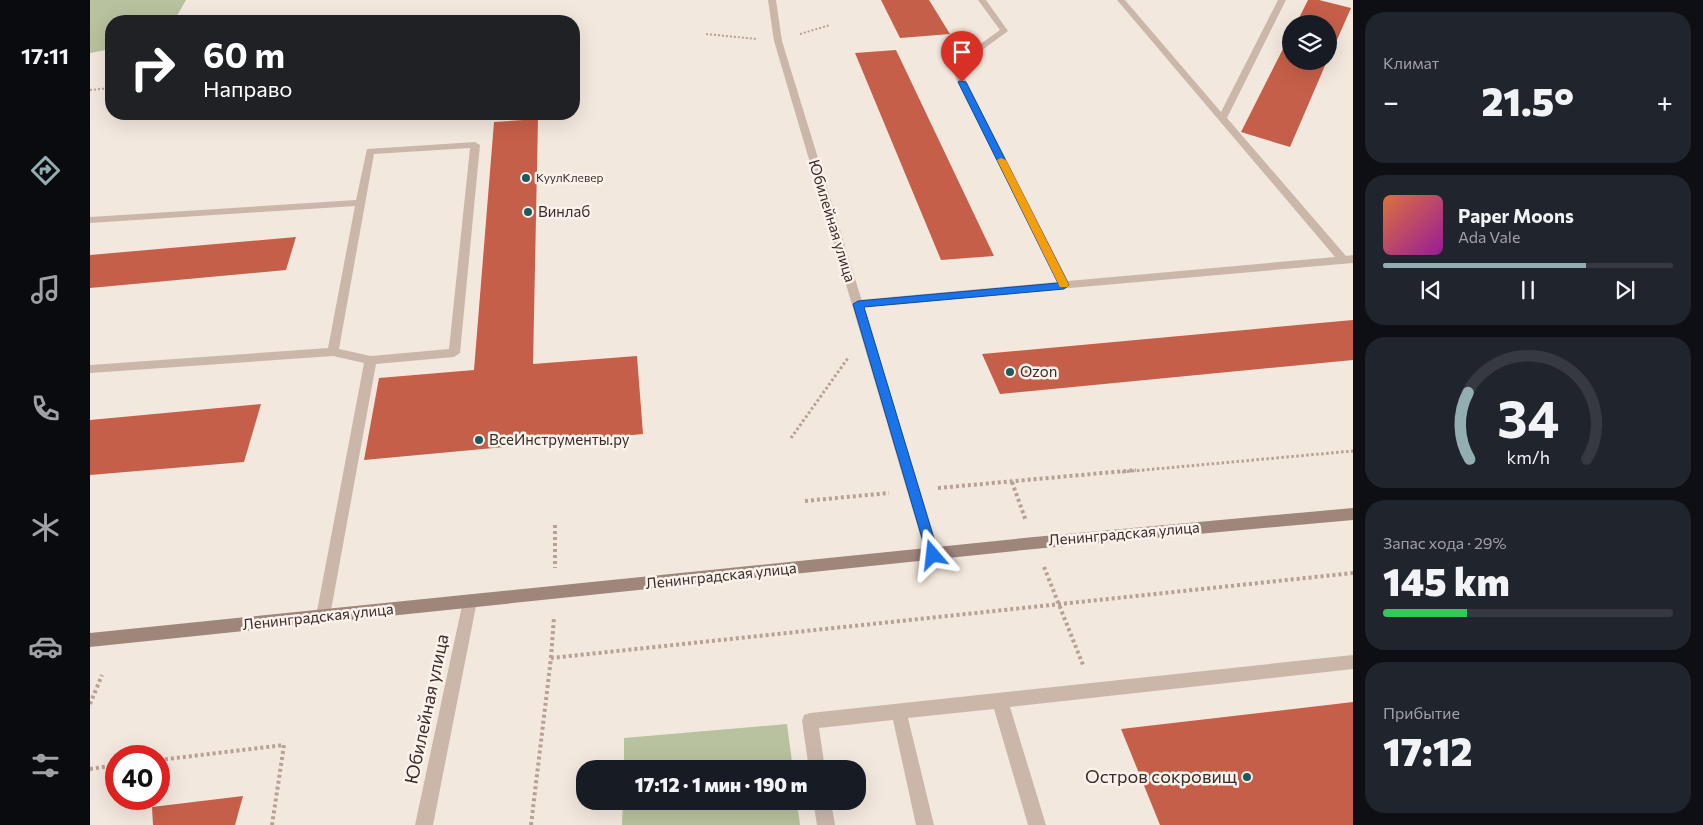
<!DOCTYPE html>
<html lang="ru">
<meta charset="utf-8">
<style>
:root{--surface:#171b24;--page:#20242c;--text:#f1f3f6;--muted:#9ea1a6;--line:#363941;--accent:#92aeb0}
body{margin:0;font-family:Commissioner,sans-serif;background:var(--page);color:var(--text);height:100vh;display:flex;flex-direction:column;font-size:19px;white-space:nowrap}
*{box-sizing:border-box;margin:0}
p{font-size:16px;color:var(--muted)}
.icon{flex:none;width:28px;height:28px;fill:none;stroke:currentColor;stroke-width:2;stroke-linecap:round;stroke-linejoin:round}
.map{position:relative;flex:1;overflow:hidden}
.drawer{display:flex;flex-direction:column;gap:12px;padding:12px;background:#0d0f14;width:350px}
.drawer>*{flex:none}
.top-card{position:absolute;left:15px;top:15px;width:475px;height:105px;border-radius:20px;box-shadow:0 5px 20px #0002;background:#202124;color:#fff;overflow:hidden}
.tools{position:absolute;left:1192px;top:15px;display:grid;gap:10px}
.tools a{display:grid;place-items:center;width:55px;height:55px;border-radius:50%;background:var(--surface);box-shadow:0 5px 20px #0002;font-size:25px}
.speed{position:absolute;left:15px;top:745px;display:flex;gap:10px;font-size:25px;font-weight:700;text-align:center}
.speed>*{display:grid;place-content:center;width:65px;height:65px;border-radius:50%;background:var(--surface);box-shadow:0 5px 20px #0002;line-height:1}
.speed .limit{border:8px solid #d22;background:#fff;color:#111}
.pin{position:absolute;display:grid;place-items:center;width:42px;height:42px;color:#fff;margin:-51px -21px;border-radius:50% 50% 50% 0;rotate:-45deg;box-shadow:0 0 5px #0007}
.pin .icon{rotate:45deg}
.me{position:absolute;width:55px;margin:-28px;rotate:343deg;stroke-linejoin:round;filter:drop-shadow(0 0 4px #0008)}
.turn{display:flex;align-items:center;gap:18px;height:105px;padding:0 15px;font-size:22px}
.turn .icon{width:65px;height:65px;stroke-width:2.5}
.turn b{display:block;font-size:35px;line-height:42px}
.big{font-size:38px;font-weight:800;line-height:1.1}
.drawer .tile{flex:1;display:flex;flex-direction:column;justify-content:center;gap:8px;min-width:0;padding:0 18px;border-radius:20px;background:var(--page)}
.drawer .dial{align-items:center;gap:0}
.dial svg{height:130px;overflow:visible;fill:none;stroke:var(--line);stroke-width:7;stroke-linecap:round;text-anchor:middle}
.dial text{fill:var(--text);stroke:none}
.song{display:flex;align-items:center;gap:15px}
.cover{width:60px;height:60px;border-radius:8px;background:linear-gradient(135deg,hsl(20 70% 55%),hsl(300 70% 35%))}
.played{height:5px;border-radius:2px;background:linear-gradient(90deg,var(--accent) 70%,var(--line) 70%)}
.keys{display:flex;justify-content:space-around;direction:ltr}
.heat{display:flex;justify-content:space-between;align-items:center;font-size:28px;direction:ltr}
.charge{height:8px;border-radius:4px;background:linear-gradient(90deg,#34c759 29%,var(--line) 0)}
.trip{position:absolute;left:486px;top:760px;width:290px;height:50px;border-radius:20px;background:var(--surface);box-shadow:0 5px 20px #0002;font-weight:800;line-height:50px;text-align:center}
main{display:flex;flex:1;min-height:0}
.tabs{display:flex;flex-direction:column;width:90px;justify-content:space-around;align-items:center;background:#090b0e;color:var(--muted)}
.tabs .icon{width:35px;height:35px}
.tabs .current{color:var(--accent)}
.tabs b{font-size:22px;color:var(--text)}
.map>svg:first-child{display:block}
</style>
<main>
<nav class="tabs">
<b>17:11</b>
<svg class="icon current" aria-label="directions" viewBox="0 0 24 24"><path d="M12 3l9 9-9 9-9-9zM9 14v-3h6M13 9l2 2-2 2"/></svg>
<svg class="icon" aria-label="music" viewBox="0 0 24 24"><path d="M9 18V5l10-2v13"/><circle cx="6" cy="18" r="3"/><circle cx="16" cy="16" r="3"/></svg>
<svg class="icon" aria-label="phone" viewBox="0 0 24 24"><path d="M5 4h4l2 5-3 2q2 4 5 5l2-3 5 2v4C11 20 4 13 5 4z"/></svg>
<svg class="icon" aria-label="climate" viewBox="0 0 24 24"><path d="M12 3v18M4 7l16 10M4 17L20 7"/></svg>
<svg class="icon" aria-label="car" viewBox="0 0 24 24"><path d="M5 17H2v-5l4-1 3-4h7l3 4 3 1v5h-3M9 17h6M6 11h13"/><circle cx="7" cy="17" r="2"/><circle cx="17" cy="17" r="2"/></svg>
<svg class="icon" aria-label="filters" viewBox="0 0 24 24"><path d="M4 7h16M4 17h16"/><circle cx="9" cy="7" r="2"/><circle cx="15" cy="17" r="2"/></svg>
</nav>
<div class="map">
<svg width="1263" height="825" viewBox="0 0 1263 825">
<rect width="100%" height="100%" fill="#f3e8de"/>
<g fill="#b8c29e">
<path d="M0 0H96L84 21H21V49L0 53Z"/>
<path d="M697 724 703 769H534V738Z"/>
<path d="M533 801H707L710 825H532Z"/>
</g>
<g fill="#c65f49">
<path d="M791 0H839L860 34 810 38Z"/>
<path d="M1218 0H1229L1261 8 1239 58V24H1206Z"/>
<path d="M1201 33V61H1237L1200 147 1151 132Z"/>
<path d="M806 50 904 256 851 260 765 53Z"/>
<path d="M448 119 443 364 547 356 553 434 274 460 289 378 384 370 404 122Z"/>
<path d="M206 237 196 270 0 288V255Z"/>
<path d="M1263 320V360L910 394 892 354Z"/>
<path d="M171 404 154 462 0 475V420Z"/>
<path d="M1263 702V825H1070L1031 729Z"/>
<path d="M153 796 145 825H63L62 807Z"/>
</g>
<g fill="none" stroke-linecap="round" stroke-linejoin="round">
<g stroke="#b7a194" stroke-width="2" stroke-dasharray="2 2" stroke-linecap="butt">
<path d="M616 34 667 39"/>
<path d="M710 34 740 25"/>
<path d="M0 90 21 88"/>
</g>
<g stroke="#b7a194" stroke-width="3" stroke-dasharray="2.5 2.5" stroke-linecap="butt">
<path d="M701 438 758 358"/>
<path d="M1032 472 1263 451"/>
</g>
<g stroke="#b7a194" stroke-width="4" stroke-dasharray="3 3" stroke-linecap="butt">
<path d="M922 482 936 521"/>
<path d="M848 488 1046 470"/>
<path d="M715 501 799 493"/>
<path d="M465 525V568"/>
<path d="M954 567 993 665"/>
<path d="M461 658 464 617"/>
<path d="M0 704 12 675"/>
<path d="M69 760 194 745 182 825"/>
<path d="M0 769 26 765"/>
<path d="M441 825 461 658 1263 573"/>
</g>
<g fill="#cbb7aa" fill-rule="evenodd">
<path d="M888 0H896L918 31 869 67 978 281 1245 257 1027 0H1035L1131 112 1188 0H1196L1137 118 1256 256 1263 255V263L764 307 762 304 764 301 768 300 967 282 860 66 910 30Z"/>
<path d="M385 142 390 145 370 353 364 357 286 364 240 616 238 621 233 623 228 621 226 616 274 363 243 356 0 373V365L238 348 265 206 0 223V217L266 200 277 149ZM380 148 359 349 281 356 249 349 284 154Z"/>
<path d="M1263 655V669L920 707 956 825H938L904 709 818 718 844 825H826L803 720 729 728 735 769H719L712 721 714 715 720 713Z"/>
<path d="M723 801H741L745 825H727Z"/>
</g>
<g fill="#cbb7aa" fill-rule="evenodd">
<path d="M678 0H686L692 41 850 555 848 559 843 561 838 559 836 555 684 41Z"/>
<path d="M380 594 385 596 387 601 343 825H325L373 601 375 596Z"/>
</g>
<path fill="#9f867b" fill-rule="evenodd" d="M1263 508V520L944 549 0 647V633L944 537Z"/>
</g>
<path fill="#1a73e8" stroke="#114b97" d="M869 81 876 82 979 285 974 289 774 307 849 555 848 559 843 560 838 559 837 555 763 304 768 301 968 283 868 82Z"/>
<path fill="#f59e0b" d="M911 158 916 160 979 285 977 287H970L969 285 907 160Z"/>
<g fill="#1e5a5b" stroke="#faf2eb" stroke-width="2">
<circle cx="436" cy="178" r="5"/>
<circle cx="438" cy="212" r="5"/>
<circle cx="920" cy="372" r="5"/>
<circle cx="389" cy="440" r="5"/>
<circle cx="1157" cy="777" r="5"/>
</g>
<g text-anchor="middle" stroke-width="5" stroke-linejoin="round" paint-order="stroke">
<g font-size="12" fill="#392d29" stroke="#faf2eb" text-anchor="start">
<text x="446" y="182">КуулКлевер</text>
</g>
<g font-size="15" fill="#392d29" stroke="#faf2eb" text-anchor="start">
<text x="448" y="217">Винлаб</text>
<text x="930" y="377">Ozon</text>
<text x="399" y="445">ВсеИнструменты.ру</text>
</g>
<g font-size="15" fill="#392d29" stroke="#faf2eb">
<text transform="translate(742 221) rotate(73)" y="5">Юбилейная улица</text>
<text transform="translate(1034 534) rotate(-5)" y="5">Ленинградская улица</text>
<text transform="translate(631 576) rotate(-6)" y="5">Ленинградская улица</text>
<text transform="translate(228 617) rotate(-6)" y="5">Ленинградская улица</text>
</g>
<g font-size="18" fill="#392d29" stroke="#faf2eb">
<text transform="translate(337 709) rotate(-78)" y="6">Юбилейная улица</text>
</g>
<g font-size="18" fill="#392d29" stroke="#faf2eb" text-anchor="end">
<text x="1147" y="783">Остров сокровищ</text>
</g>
</g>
</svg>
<div class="tools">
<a><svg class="icon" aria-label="layers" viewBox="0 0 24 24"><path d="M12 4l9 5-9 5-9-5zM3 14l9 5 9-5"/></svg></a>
</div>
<div class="speed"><div class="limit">40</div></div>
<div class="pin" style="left:872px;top:82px;background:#d93025"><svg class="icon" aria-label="arrive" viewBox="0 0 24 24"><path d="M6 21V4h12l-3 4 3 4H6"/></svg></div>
<svg class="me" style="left:843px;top:555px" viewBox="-20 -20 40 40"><path d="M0-17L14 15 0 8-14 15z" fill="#1a73e8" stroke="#fff" stroke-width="4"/></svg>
<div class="trip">17:12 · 1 мин · 190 m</div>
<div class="top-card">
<div class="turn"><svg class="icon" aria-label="right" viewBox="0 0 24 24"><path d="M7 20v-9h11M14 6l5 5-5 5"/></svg><div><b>60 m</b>Направо</div></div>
</div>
</div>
<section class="drawer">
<div class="tile"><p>Климат</p>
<div class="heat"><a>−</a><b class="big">21.5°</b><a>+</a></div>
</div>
<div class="tile">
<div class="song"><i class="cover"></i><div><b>Paper Moons</b><p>Ada Vale</p></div></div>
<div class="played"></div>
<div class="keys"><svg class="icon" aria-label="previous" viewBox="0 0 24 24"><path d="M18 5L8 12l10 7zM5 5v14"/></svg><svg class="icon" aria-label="pause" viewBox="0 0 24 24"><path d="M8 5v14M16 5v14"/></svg><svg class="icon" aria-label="next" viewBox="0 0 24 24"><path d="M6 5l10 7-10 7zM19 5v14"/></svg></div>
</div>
<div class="tile dial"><svg viewBox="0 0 100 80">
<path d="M14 69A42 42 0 1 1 86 69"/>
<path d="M14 69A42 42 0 0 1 13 28" stroke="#92aeb0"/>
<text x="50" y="56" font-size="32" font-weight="700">34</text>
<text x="50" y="72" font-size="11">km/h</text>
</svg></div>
<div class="tile"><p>Запас хода · 29%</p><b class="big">145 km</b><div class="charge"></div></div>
<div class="tile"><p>Прибытие</p><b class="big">17:12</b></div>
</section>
</main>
